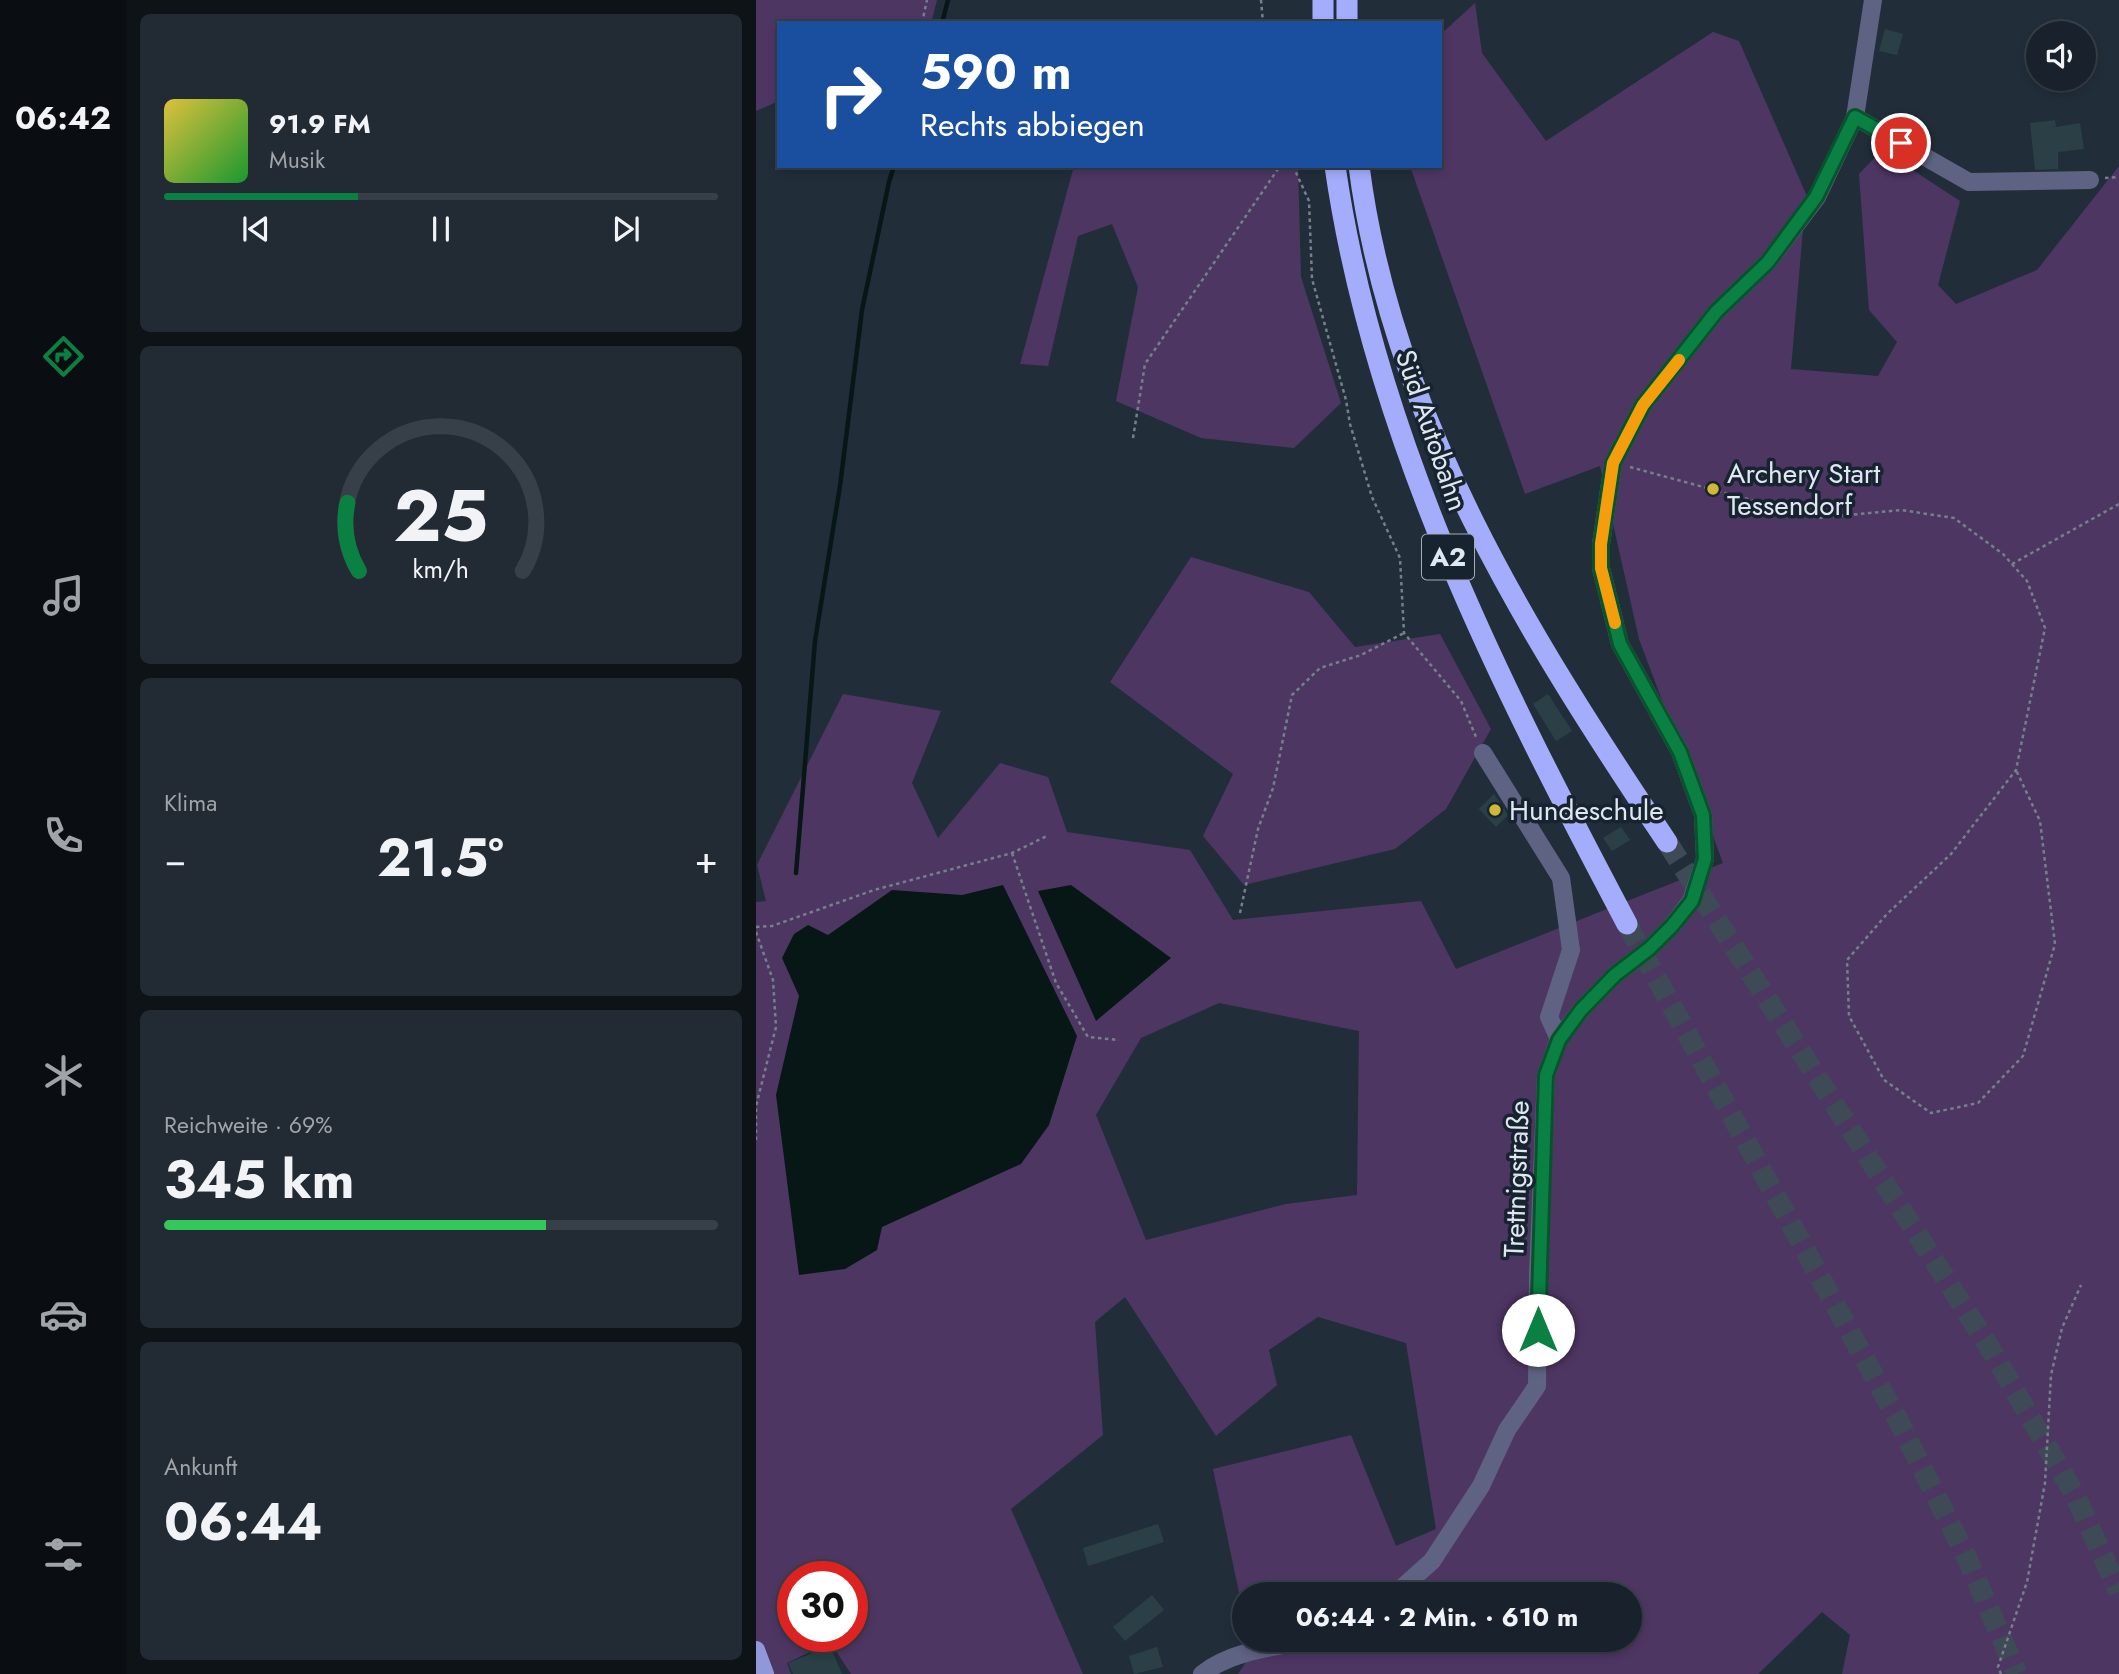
<!DOCTYPE html>
<html lang="de">
<meta charset="utf-8">
<style>
:root{--surface:#19222c;--page:#222a34;--text:#f1f3f6;--muted:#9fa4a9;--line:#373f48;--accent:#0b8043}
body{margin:0;font-family:Jost,sans-serif;background:var(--page);color:var(--text);height:100vh;display:flex;flex-direction:column;font-size:26px;white-space:nowrap}
*{box-sizing:border-box;margin:0}
p{font-size:23px;color:var(--muted)}
.icon{flex:none;width:38px;height:38px;fill:none;stroke:currentColor;stroke-width:2;stroke-linecap:round;stroke-linejoin:round}
.map{position:relative;flex:1;overflow:hidden}
.panel{display:flex;flex-direction:column;gap:14px;padding:14px;background:#0e1318;width:630px}
.panel>*{flex:none}
.hud{position:absolute;left:21px;top:21px;width:665px;height:147px;border-radius:0px;box-shadow:0 4px 10px #0003,0 0 0 2px var(--line);background:#1a4fa0;color:#fff;overflow:hidden}
.controls{position:absolute;left:1270px;top:21px;display:grid;gap:14px}
.controls a{display:grid;place-items:center;width:70px;height:70px;border-radius:50%;background:var(--surface);box-shadow:0 4px 10px #0003,0 0 0 2px var(--line);font-size:35px}
.speed{position:absolute;left:21px;top:1561px;display:flex;gap:14px;font-size:35px;font-weight:700;text-align:center}
.speed>*{display:grid;place-content:center;width:91px;height:91px;border-radius:50%;background:var(--surface);box-shadow:0 4px 10px #0003,0 0 0 2px var(--line);line-height:1}
.speed .limit{border:10px solid #d22;background:#fff;color:#111}
.pin{position:absolute;display:grid;place-items:center;width:60px;height:60px;color:#fff;margin:-30px;border:4px solid #fff;border-radius:50%;box-shadow:0 2px 7px #0007}
.me{position:absolute;width:77px;margin:-38px;rotate:0deg;stroke-linejoin:round;filter:drop-shadow(0 0 5px #0008)}
.turn{display:flex;align-items:center;gap:24px;height:147px;padding:0 28px;font-size:32px}
.turn .icon{width:91px;height:91px;stroke-width:2.5}
.turn b{display:block;font-size:49px;line-height:60px}
.big{font-size:52px;font-weight:700;line-height:1.1}
.panel .widget{flex:1;display:flex;flex-direction:column;justify-content:center;gap:10px;min-width:0;padding:0 24px;border-radius:10px;background:var(--page)}
.panel .dial{align-items:center;gap:0}
.dial svg{height:182px;overflow:visible;fill:none;stroke:var(--line);stroke-width:7;stroke-linecap:round;text-anchor:middle}
.dial text{fill:var(--text);stroke:none}
.song{display:flex;align-items:center;gap:21px}
.cover{width:84px;height:84px;border-radius:10px;background:linear-gradient(135deg,hsl(50 70% 55%),hsl(130 70% 35%))}
.played{height:7px;border-radius:4px;background:linear-gradient(90deg,var(--accent) 35%,var(--line) 35%)}
.keys{display:flex;justify-content:space-around;direction:ltr}
.heat{display:flex;justify-content:space-between;align-items:center;font-size:38px;direction:ltr}
.charge{height:10px;border-radius:5px;background:linear-gradient(90deg,#34c759 69%,var(--line) 0)}
.trip{position:absolute;left:476px;top:1582px;width:410px;height:70px;border-radius:35px;background:var(--surface);box-shadow:0 4px 10px #0003,0 0 0 2px var(--line);font-weight:700;line-height:70px;text-align:center}
main{display:flex;flex:1;min-height:0}
.tabs{display:flex;flex-direction:column;width:126px;justify-content:space-around;align-items:center;background:#0a0e12;color:var(--muted)}
.tabs .icon{width:49px;height:49px}
.tabs .active{color:var(--accent)}
.tabs b{font-size:32px;color:var(--text)}
.map>svg:first-child{display:block}
</style>
<main>
<nav class="tabs">
<b>06:42</b>
<svg class="icon active" aria-label="directions" viewBox="0 0 24 24"><path d="M12 3l9 9-9 9-9-9zM9 14v-3h6M13 9l2 2-2 2"/></svg>
<svg class="icon" aria-label="music" viewBox="0 0 24 24"><path d="M9 18V5l10-2v13"/><circle cx="6" cy="18" r="3"/><circle cx="16" cy="16" r="3"/></svg>
<svg class="icon" aria-label="phone" viewBox="0 0 24 24"><path d="M5 4h4l2 5-3 2q2 4 5 5l2-3 5 2v4C11 20 4 13 5 4z"/></svg>
<svg class="icon" aria-label="climate" viewBox="0 0 24 24"><path d="M12 3v18M4 7l16 10M4 17L20 7"/></svg>
<svg class="icon" aria-label="car" viewBox="0 0 24 24"><path d="M5 17H2v-5l4-1 3-4h7l3 4 3 1v5h-3M9 17h6M6 11h13"/><circle cx="7" cy="17" r="2"/><circle cx="17" cy="17" r="2"/></svg>
<svg class="icon" aria-label="filters" viewBox="0 0 24 24"><path d="M4 7h16M4 17h16"/><circle cx="9" cy="7" r="2"/><circle cx="15" cy="17" r="2"/></svg>
</nav>
<section class="panel">
<div class="widget">
<div class="song"><i class="cover"></i><div><b>91.9 FM</b><p>Musik</p></div></div>
<div class="played"></div>
<div class="keys"><svg class="icon" aria-label="previous" viewBox="0 0 24 24"><path d="M18 5L8 12l10 7zM5 5v14"/></svg><svg class="icon" aria-label="pause" viewBox="0 0 24 24"><path d="M8 5v14M16 5v14"/></svg><svg class="icon" aria-label="next" viewBox="0 0 24 24"><path d="M6 5l10 7-10 7zM19 5v14"/></svg></div>
</div>
<div class="widget dial"><svg viewBox="0 0 100 80">
<path d="M14 69A42 42 0 1 1 86 69"/>
<path d="M14 69A42 42 0 0 1 9 39" stroke="#0b8043"/>
<text x="50" y="56" font-size="32" font-weight="700">25</text>
<text x="50" y="72" font-size="11">km/h</text>
</svg></div>
<div class="widget"><p>Klima</p>
<div class="heat"><a>−</a><b class="big">21.5°</b><a>+</a></div>
</div>
<div class="widget"><p>Reichweite · 69%</p><b class="big">345 km</b><div class="charge"></div></div>
<div class="widget"><p>Ankunft</p><b class="big">06:44</b></div>
</section>
<div class="map">
<svg width="1363" height="1674" viewBox="0 0 1363 1674">
<rect width="100%" height="100%" fill="#212e3a"/>
<g fill="#4e3663" fill-rule="evenodd">
<path d="M0 0H181L175 23H23V101L0 111Z"/>
<path d="M719 3 726 53 790 141 957 32 983 41 1050 194 1035 369 1122 376 1141 342 1113 310 1103 174 1126 150 1204 201 1182 285 1200 304 1281 270 1363 166V1674H1086L1094 1635 1066 1612 1002 1674H482L496 1653 493 1640H873V1594H488V1616L457 1469 595 1435 640 1546 680 1529 650 1343 562 1317 513 1350 521 1385 460 1436 369 1297 339 1322 347 1435 255 1509 327 1674H95L74 1642 31 1663 35 1674H0V902L10 901 1 865 87 694 185 711 156 783 182 838 244 763 292 777 311 832 434 850 477 920 665 901 700 969 967 863 883 639 844 466 769 494 654 166H684V35ZM463 1003 603 1031 601 1195 530 1204 390 1240 340 1115 385 1038ZM37 1577H96V1636H37Z"/>
<path d="M318 166H542L545 277 585 403 538 448 445 438 360 401 382 287 356 224 322 236 292 366 264 364Z"/>
<path d="M435 557 553 592 599 647 684 634 735 729 690 809 639 849 488 885 447 836 477 774 354 682Z"/>
</g>
<g fill="#071716">
<path d="M247 885 321 1036 293 1125 265 1164 126 1227 121 1250 89 1269 43 1275 20 1095 43 996 26 958 38 934 52 925 72 935 136 890 206 895Z"/>
<path d="M315 885 415 958 340 1021 282 891Z"/>
</g>
<g fill="none" stroke-linecap="round" stroke-linejoin="round">
<g stroke="#071716" stroke-width="4.5">
<path d="M186 23 192 0"/>
<path d="M40 873 59 641 84 486 106 310 133 182 138 166"/>
</g>
</g>
<g fill="#2a4046">
<path d="M1129 29 1147 34 1141 55 1123 51Z"/>
<path d="M1299 120 1300 127 1324 123 1328 149 1302 152V169L1279 170 1274 123Z"/>
<path d="M792 694 816 731 800 741 777 704Z"/>
<path d="M738 794 752 815 740 827 723 809Z"/>
<path d="M865 827 874 840 856 851 847 838Z"/>
<path d="M402 1524 408 1542 332 1566 327 1548Z"/>
<path d="M396 1595 408 1610 369 1641 357 1627Z"/>
<path d="M74 1646 86 1674H37L32 1663Z"/>
<path d="M401 1647 407 1667 378 1674 373 1656Z"/>
</g>
<g fill="none" stroke-linecap="round" stroke-linejoin="round">
<g stroke="#3e4a55" stroke-width="21" stroke-dasharray="21 10" stroke-linecap="butt">
<path d="M911 842 1237 1353 1319 1495 1363 1592"/>
<path d="M871 924 1141 1418 1211 1558 1261 1674"/>
</g>
<g stroke="#75808b" stroke-width="2.5" stroke-dasharray="3.5 3.5" stroke-linecap="butt">
<path d="M505 0 507 23"/>
<path d="M166 23 171 0"/>
<path d="M537 166 553 201 556 279 590 400 594 424 616 497 644 558 648 633 705 701 720 737"/>
<path d="M1349 178 1363 177"/>
<path d="M377 438 389 364 524 166"/>
<path d="M874 467 1061 518 1145 510 1198 518 1247 554 1271 581 1289 628 1260 770 1195 854 1131 914 1091 960 1093 1016 1128 1080 1175 1113 1222 1103 1267 1056 1299 944 1284 821 1260 770"/>
<path d="M1256 564 1363 504"/>
<path d="M256 853 300 983 332 1037 363 1040"/>
<path d="M484 913 502 829 517 788 536 695 564 668 605 655 648 633"/>
<path d="M0 927 16 926 118 890 256 853 291 836"/>
<path d="M0 932 17 980 20 1027 0 1106V1143"/>
<path d="M1245 1674 1242 1667 1271 1582 1289 1483 1295 1375 1306 1328 1325 1285"/>
</g>
<g stroke="#5f6383" stroke-width="18">
<path d="M1099 117 1213 182 1334 180"/>
<path d="M727 753 805 878 815 950 793 1017 803 1039"/>
<path d="M639 1594 676 1561 725 1486 751 1430 781 1386 782 1275 790 1075 803 1039 825 1010 859 975 894 948 916 926 935 901 949 859 947 815 924 752 864 644 845 568V544L857 463 887 405 960 312 1012 262 1061 197 1099 117 1117 0"/>
<path d="M446 1674C477 1650 519 1647 556 1640"/>
</g>
<path stroke="#9098d9" stroke-width="18" d="M0 1650 9 1674"/>
<g stroke="#a4adfb" stroke-width="21">
<path d="M567 0V23"/>
<path d="M591 0V23"/>
<path d="M579 166C618 438 744 684 871 924"/>
<path d="M603 166C635 417 773 636 911 842"/>
</g>
</g>
<g fill="none" stroke-linecap="round" stroke-linejoin="round">
<defs>
<path id="route" d="M782 1330 790 1075 803 1040 825 1010 859 975 894 948 916 926 936 901 949 859 947 815 924 752 864 644 845 568V544L857 463 887 405 960 312 1012 262 1060 197 1099 117 1145 143"/>
</defs>
<use href="#route" stroke="#07532c" stroke-width="18"/>
<use href="#route" stroke="#0b8043" stroke-width="12"/>
<path stroke="#f59e0b" stroke-width="12" d="M859 623 845 568V544L857 463 887 405 923 360"/>
</g>
<g fill="#d1b736" stroke="#172430" stroke-width="2.5">
<circle cx="957" cy="489" r="7"/>
<circle cx="739" cy="810" r="7"/>
</g>
<g text-anchor="middle" stroke-width="7" stroke-linejoin="round" paint-order="stroke">
<rect fill="#172430" stroke="#a3acb6" stroke-width="2" x="666" y="534.5" width="52" height="45" rx="5"/>
<g font-size="26" font-weight="bold" fill="#dfe7f0">
<text x="692" y="566">A2</text>
</g>
<g font-size="28" fill="#dfe7f0" stroke="#172430">
<text transform="translate(676 430) rotate(71)" y="10">Süd Autobahn</text>
<text transform="translate(760 1179) rotate(-88)" y="10">Trettnigstraße</text>
</g>
<g font-size="28" fill="#dfe7f0" stroke="#172430" text-anchor="start">
<text x="971" y="483">Archery Start<tspan x="971" dy="32">Tessendorf</tspan></text>
<text x="753" y="820">Hundeschule</text>
</g>
</g>
</svg>
<div class="controls">
<a><svg class="icon" aria-label="sound" viewBox="0 0 24 24"><path d="M4 9h4l5-4v14l-5-4H4zM17 9q2 3 0 6"/></svg></a>
</div>
<div class="speed"><div class="limit">30</div></div>
<div class="pin" style="left:1145px;top:143px;background:#d93025"><svg class="icon" aria-label="arrive" viewBox="0 0 24 24"><path d="M6 21V4h12l-3 4 3 4H6"/></svg></div>
<svg class="me" style="left:782px;top:1330px" viewBox="-20 -20 40 40"><circle r="19" fill="#fff"/><path d="M0-13L10 11 0 6-10 11z" fill="#0b8043"/></svg>
<div class="trip">06:44 · 2 Min. · 610 m</div>
<div class="hud">
<div class="turn"><svg class="icon" aria-label="right" viewBox="0 0 24 24"><path d="M7 20v-9h11M14 6l5 5-5 5"/></svg><div><b>590 m</b>Rechts abbiegen</div></div>
</div>
</div>
</main>
